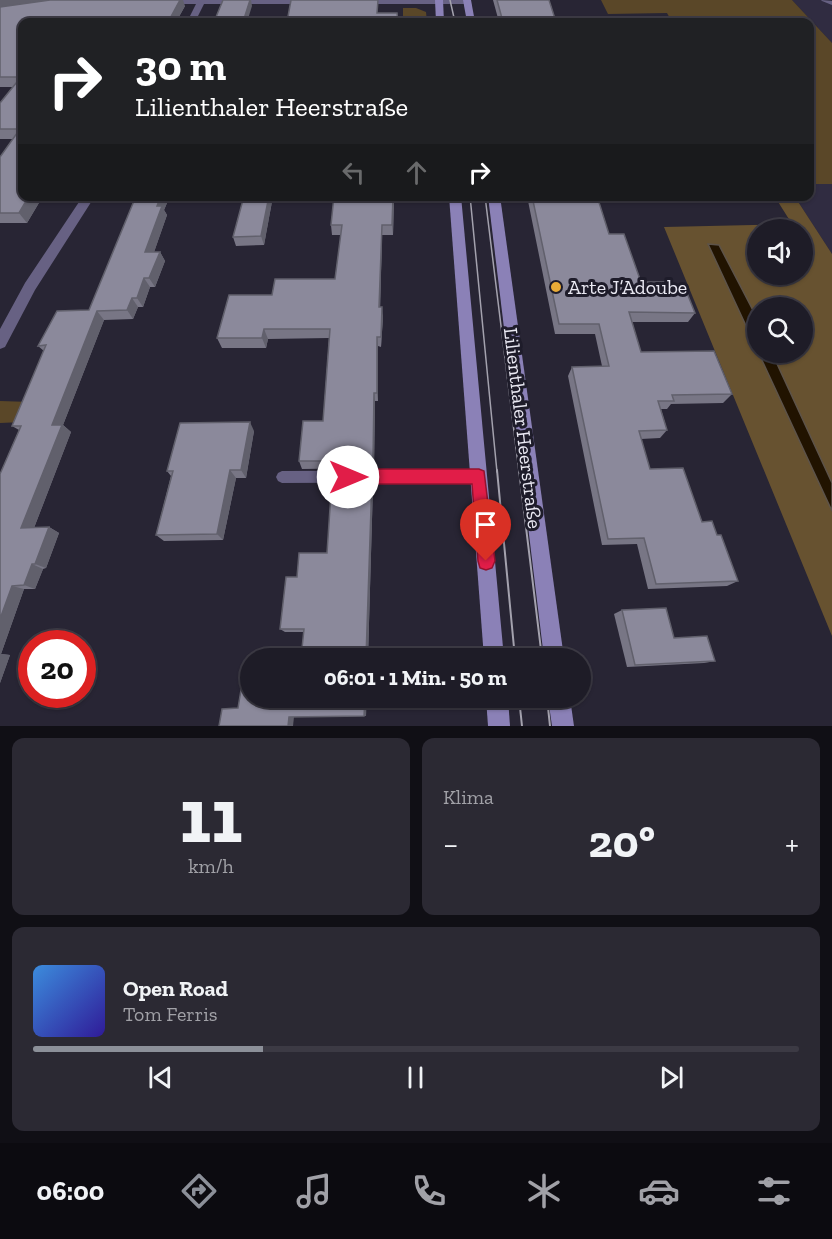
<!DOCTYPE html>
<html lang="de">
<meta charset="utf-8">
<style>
:root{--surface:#1e1c27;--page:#2b2933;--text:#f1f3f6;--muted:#a1a1a7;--line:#3c3a44;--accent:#8c9099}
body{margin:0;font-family:"Zilla Slab",serif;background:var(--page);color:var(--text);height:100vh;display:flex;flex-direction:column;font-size:22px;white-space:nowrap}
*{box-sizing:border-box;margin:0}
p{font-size:20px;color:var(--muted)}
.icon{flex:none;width:33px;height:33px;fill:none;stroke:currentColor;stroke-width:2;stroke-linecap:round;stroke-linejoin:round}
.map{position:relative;height:726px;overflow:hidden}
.panel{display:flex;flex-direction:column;gap:12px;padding:12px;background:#100f15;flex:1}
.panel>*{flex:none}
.guide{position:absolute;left:18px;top:18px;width:796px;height:183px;border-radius:12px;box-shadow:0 2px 4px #0004,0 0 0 2px var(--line);background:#202124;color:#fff;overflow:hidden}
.controls{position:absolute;left:747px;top:219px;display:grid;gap:12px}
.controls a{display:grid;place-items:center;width:66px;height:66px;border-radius:50%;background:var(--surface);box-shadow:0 2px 4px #0004,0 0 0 2px var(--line);font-size:30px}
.speed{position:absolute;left:18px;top:630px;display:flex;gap:12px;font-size:30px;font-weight:700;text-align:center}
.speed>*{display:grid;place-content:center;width:78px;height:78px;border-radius:50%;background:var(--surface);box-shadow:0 2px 4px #0004,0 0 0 2px var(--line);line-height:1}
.speed .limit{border:9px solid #d22;background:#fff;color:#111}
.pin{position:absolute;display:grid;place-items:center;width:51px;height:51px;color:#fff;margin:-62px -26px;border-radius:50% 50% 50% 0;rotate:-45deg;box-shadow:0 0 6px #0007}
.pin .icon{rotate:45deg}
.me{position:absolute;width:66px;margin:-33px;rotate:90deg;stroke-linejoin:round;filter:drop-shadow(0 0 4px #0008)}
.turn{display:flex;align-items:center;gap:21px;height:126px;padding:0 18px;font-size:27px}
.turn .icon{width:78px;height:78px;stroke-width:2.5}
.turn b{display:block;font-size:42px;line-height:51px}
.lanes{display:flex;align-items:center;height:57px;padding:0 18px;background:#0003;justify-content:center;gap:30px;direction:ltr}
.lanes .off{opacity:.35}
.big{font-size:45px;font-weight:800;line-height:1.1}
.panel .tile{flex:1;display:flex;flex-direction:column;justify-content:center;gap:9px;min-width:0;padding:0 21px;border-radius:12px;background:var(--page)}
.panel .dial{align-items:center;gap:0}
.dial b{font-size:78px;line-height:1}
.song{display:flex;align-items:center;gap:18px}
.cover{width:72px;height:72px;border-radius:9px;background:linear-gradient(135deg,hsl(210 70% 55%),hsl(250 70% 35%))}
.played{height:6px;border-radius:3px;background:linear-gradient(90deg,var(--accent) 30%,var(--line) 30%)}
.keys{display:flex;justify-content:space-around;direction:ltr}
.heat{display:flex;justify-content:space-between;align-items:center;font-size:33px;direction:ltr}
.panel .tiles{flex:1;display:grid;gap:12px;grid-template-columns:1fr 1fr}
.tile:last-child{grid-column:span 2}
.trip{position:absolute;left:240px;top:648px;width:351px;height:60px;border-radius:30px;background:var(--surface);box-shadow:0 2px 4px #0004,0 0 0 2px var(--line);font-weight:800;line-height:60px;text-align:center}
.tabs{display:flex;height:96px;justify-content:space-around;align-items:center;background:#0c0b10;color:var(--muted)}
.tabs .icon{width:42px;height:42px}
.tabs .selected{color:var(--accent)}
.tabs b{font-size:27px;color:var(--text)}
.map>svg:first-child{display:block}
</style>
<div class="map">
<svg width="832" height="726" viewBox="0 0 832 726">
<rect width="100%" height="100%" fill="#282534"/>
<g fill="#302c41">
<path d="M792 0H832V43Z"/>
<path d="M810 184H832V254L795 197 810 196Z"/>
</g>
<g fill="#5a4728">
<path d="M601 0H792L832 43V184H810V22H672L667 13 608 14Z"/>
<path d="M403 8H416L426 12 427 22H403Z"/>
<path d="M0 401 31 402 23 422 0 423Z"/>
</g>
<path fill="#675230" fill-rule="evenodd" d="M775 197H795L832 254V636L664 227 792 224ZM758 230H802V274H758ZM758 308H802V352H758Z"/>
<path fill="#211300" stroke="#5d5349" stroke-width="1.5" d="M708 244 719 245 757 318 758 352 772 353 832 483V511Z"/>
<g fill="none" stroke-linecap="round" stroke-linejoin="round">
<g fill="#676183" fill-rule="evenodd">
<path d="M821 0 832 1V5L822 1Z"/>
<path d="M479 470 483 472 485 476 483 480 479 482 282 483 278 481 276 477 278 473 282 471Z"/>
</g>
<g fill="#676183" fill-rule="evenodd">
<path d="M162 0H313L315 2 311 4H204L195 22H187L196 4H164L160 2Z"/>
<path d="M357 0H469L471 2 467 4H359L355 2Z"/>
<path d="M83 196H95L35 290 5 347 0 349V329L25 283Z"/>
</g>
<g fill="#8b81b7" fill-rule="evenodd">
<path d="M435 0H443L444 22H436Z"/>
<path d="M463 0H471L475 22H467Z"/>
<path d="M449 196H461L504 658H484Z"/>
<path d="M488 196H500L564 658H544Z"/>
<path d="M486 698H508L510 726H488Z"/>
<path d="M548 698H570L574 726H552Z"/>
</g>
<g stroke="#a4a2ae" stroke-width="1.5">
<path d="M450 0 455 22"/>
<path d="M470 196 497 472"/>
<path d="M485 196 519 472"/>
</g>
<g stroke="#a4a2ae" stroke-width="2">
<path d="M497 470 515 658"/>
<path d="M519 470 542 658"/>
<path d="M519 698 522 726"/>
<path d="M547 698 550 726"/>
</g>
</g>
<g fill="#787685">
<path d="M0 0 185 6 176 22H22V196H43L27 223H0V157L13 139H0V103L13 87H0Z"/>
<path d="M493 0H549L556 22H499Z"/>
<path d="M136 196H170L164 210 167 215 154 252H160L165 261 155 287H150L143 307H138L133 319 104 320 63 425 71 432 34 528 49 527 59 533 46 568 43 569 35 589H24L1 654 10 655 0 683V474L19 430 12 426 44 351 38 346 89 310Z"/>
<path d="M244 196H273L264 245 236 246 233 237Z"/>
<path d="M334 196H425V198H394L393 235H382L380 307 383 317 381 347 378 346V401H375L374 468 302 469 299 461 323 421 329 338 268 339 266 348H222L217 338 272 295 335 279 341 235H332L331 225Z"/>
<path d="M527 196H597L609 234 641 282 672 293 695 313 688 322H632L641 352 732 394 723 403 671 404 667 409H661L667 430 660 438 641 439 650 469 702 522 717 535 738 581 727 586 648 589 637 544 602 545 568 376 572 367 602 366 595 334H555Z"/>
<path d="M254 431 246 478H236L223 540 164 541 156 535 171 476 167 471Z"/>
<path d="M372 478 373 485 368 658H301L304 632H285L280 629Z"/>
<path d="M622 610 674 638 715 661 704 663 627 667 614 614Z"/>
</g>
<g fill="#61606c">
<path d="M0 0H57L0 9Z"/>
<path d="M180 0H183L185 6 176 22H168Z"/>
<path d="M250 0H251L252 6 247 22H243Z"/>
<path d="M29 196H43L27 223 19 213Z"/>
<path d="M161 196H170L164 210 167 215 151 261 145 252 157 206Z"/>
<path d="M269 196H273L264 245 261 236Z"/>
<path d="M393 196H394L393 235 392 225Z"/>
<path d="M382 225V235L380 317 379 307Z"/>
<path d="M160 252 165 261 155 287 149 278Z"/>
<path d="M144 278 150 287 143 307 137 298Z"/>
<path d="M132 298 138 307 133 319 127 310Z"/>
<path d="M382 307 383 317 381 347V337Z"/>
<path d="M97 311 104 320 63 425 71 432 32 533 21 528 52 425Z"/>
<path d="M264 329 268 339 266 348 262 338Z"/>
<path d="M377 337 378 346V401L377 393Z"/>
<path d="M374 393 375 401 374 468 373 461Z"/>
<path d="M250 422 254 431 246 478 241 470Z"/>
<path d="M230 470 236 478 223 540 217 534Z"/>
<path d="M372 478 373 485 368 658H366Z"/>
<path d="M49 527 59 533 46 568 35 564Z"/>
<path d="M32 564 43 569 35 589 24 585Z"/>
<path d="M12 586 24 589 1 654 10 655 0 683V619Z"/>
<path d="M365 698H367L366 716H364Z"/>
<path d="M289 717H294L293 726H288Z"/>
</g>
<g fill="#8b899b" stroke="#61606c" stroke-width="1.5">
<path d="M50 0H180L168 22H22V196H29L19 213H0V157L20 129H0V103L21 77H0V7Z"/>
<path d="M223 0H250L243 22H214Z"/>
<path d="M291 0H378L377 13H397L398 22H287Z"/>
<path d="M497 0H549L556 22H503Z"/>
<path d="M136 196H161L157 206H162L145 252H160L149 278H144L137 298H132L127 310 97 311 52 425H62L21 528 49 527 35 564H32L24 585 12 586 0 619V474L21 426H12L46 345 38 346 57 311 89 310Z"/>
<path d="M244 196H269L261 236 233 237Z"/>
<path d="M334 196H393L392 225H382L379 307H382L381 337H377V393H374L373 461H299L303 421H323L330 329H264L262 338H217L229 295H272L275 279H335L342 225H331Z"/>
<path d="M532 196H597L609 234H624L641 282H669L672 293H687L695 313 629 312 641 352 714 351 732 394 672 395 674 401H658L667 430 639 431 650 469 683 468 702 522 712 521 717 535H721L738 581 656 584 644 538 608 539 572 367 609 366 599 324H559Z"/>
<path d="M250 422 241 470H230L217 534 156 535 173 471H167L180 423Z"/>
<path d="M332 478H372L366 658H301L304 629H280L286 577H297L299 553H327Z"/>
<path d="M666 608 674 638 707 636 715 661 635 665 622 610Z"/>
<path d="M243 678H250V698H365L364 716 289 717 288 726H219L222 709 238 708Z"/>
</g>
<path fill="#e11d48" stroke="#92132f" stroke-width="1.5" d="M348 469H479L484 471 495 561 492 568 486 570 480 568 478 561 472 484H348L342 482 340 477 342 471Z"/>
<circle fill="#e9ab37" stroke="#1e1c2a" stroke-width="2" cx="556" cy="287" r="6"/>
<g text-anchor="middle" stroke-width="6" stroke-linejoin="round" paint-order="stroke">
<g font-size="20" fill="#eae9f3" stroke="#1e1c2a" text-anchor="start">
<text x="568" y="294">Arte J’Adoube</text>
</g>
<g font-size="20" fill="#eae9f3" stroke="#1e1c2a">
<text transform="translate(523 428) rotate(83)" y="7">Lilienthaler Heerstraße</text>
</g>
</g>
</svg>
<div class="controls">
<a><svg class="icon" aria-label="sound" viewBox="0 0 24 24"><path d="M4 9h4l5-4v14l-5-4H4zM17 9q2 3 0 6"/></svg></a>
<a><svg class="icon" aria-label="search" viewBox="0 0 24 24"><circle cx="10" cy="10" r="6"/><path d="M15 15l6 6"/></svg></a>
</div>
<div class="speed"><div class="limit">20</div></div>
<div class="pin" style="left:486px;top:561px;background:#d93025"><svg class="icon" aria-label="arrive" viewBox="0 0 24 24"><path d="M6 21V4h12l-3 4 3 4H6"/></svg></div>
<svg class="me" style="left:348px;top:477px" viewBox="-20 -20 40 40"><circle r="19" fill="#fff"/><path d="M0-13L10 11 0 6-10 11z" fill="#e11d48"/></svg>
<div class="trip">06:01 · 1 Min. · 50 m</div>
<div class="guide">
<div class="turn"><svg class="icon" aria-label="right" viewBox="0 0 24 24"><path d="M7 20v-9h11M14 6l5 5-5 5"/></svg><div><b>30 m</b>Lilienthaler Heerstraße</div></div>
<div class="lanes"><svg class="icon off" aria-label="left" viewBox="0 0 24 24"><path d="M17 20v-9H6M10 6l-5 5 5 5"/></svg><svg class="icon off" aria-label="ahead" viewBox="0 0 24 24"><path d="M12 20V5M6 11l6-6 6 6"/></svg><svg class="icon" aria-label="right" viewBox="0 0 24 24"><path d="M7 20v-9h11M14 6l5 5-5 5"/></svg></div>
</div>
</div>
<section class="panel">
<div class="tiles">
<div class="tile dial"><b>11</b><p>km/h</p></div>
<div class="tile"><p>Klima</p>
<div class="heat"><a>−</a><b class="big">20°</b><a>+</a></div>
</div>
<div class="tile">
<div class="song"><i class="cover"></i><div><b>Open Road</b><p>Tom Ferris</p></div></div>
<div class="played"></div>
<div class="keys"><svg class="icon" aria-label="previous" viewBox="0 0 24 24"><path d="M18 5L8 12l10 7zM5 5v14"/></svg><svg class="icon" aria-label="pause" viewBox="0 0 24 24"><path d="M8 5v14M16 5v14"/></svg><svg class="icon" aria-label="next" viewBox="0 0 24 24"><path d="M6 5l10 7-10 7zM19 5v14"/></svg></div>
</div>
</div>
</section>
<nav class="tabs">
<b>06:00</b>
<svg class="icon selected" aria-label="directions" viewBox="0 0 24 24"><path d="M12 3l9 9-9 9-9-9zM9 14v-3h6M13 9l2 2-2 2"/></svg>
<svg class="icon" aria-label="music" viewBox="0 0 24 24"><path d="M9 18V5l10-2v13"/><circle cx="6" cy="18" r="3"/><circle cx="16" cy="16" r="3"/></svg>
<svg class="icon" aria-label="phone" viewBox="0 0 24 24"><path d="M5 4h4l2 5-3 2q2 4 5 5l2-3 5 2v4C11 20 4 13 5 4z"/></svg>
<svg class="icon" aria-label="climate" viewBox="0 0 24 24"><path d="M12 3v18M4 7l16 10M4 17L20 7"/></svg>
<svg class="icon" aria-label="car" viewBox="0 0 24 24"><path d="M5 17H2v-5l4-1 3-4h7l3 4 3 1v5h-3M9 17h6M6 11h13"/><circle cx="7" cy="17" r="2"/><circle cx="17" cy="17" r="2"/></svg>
<svg class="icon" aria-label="filters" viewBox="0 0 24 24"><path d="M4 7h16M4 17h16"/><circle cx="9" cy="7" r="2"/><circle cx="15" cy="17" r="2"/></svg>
</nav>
